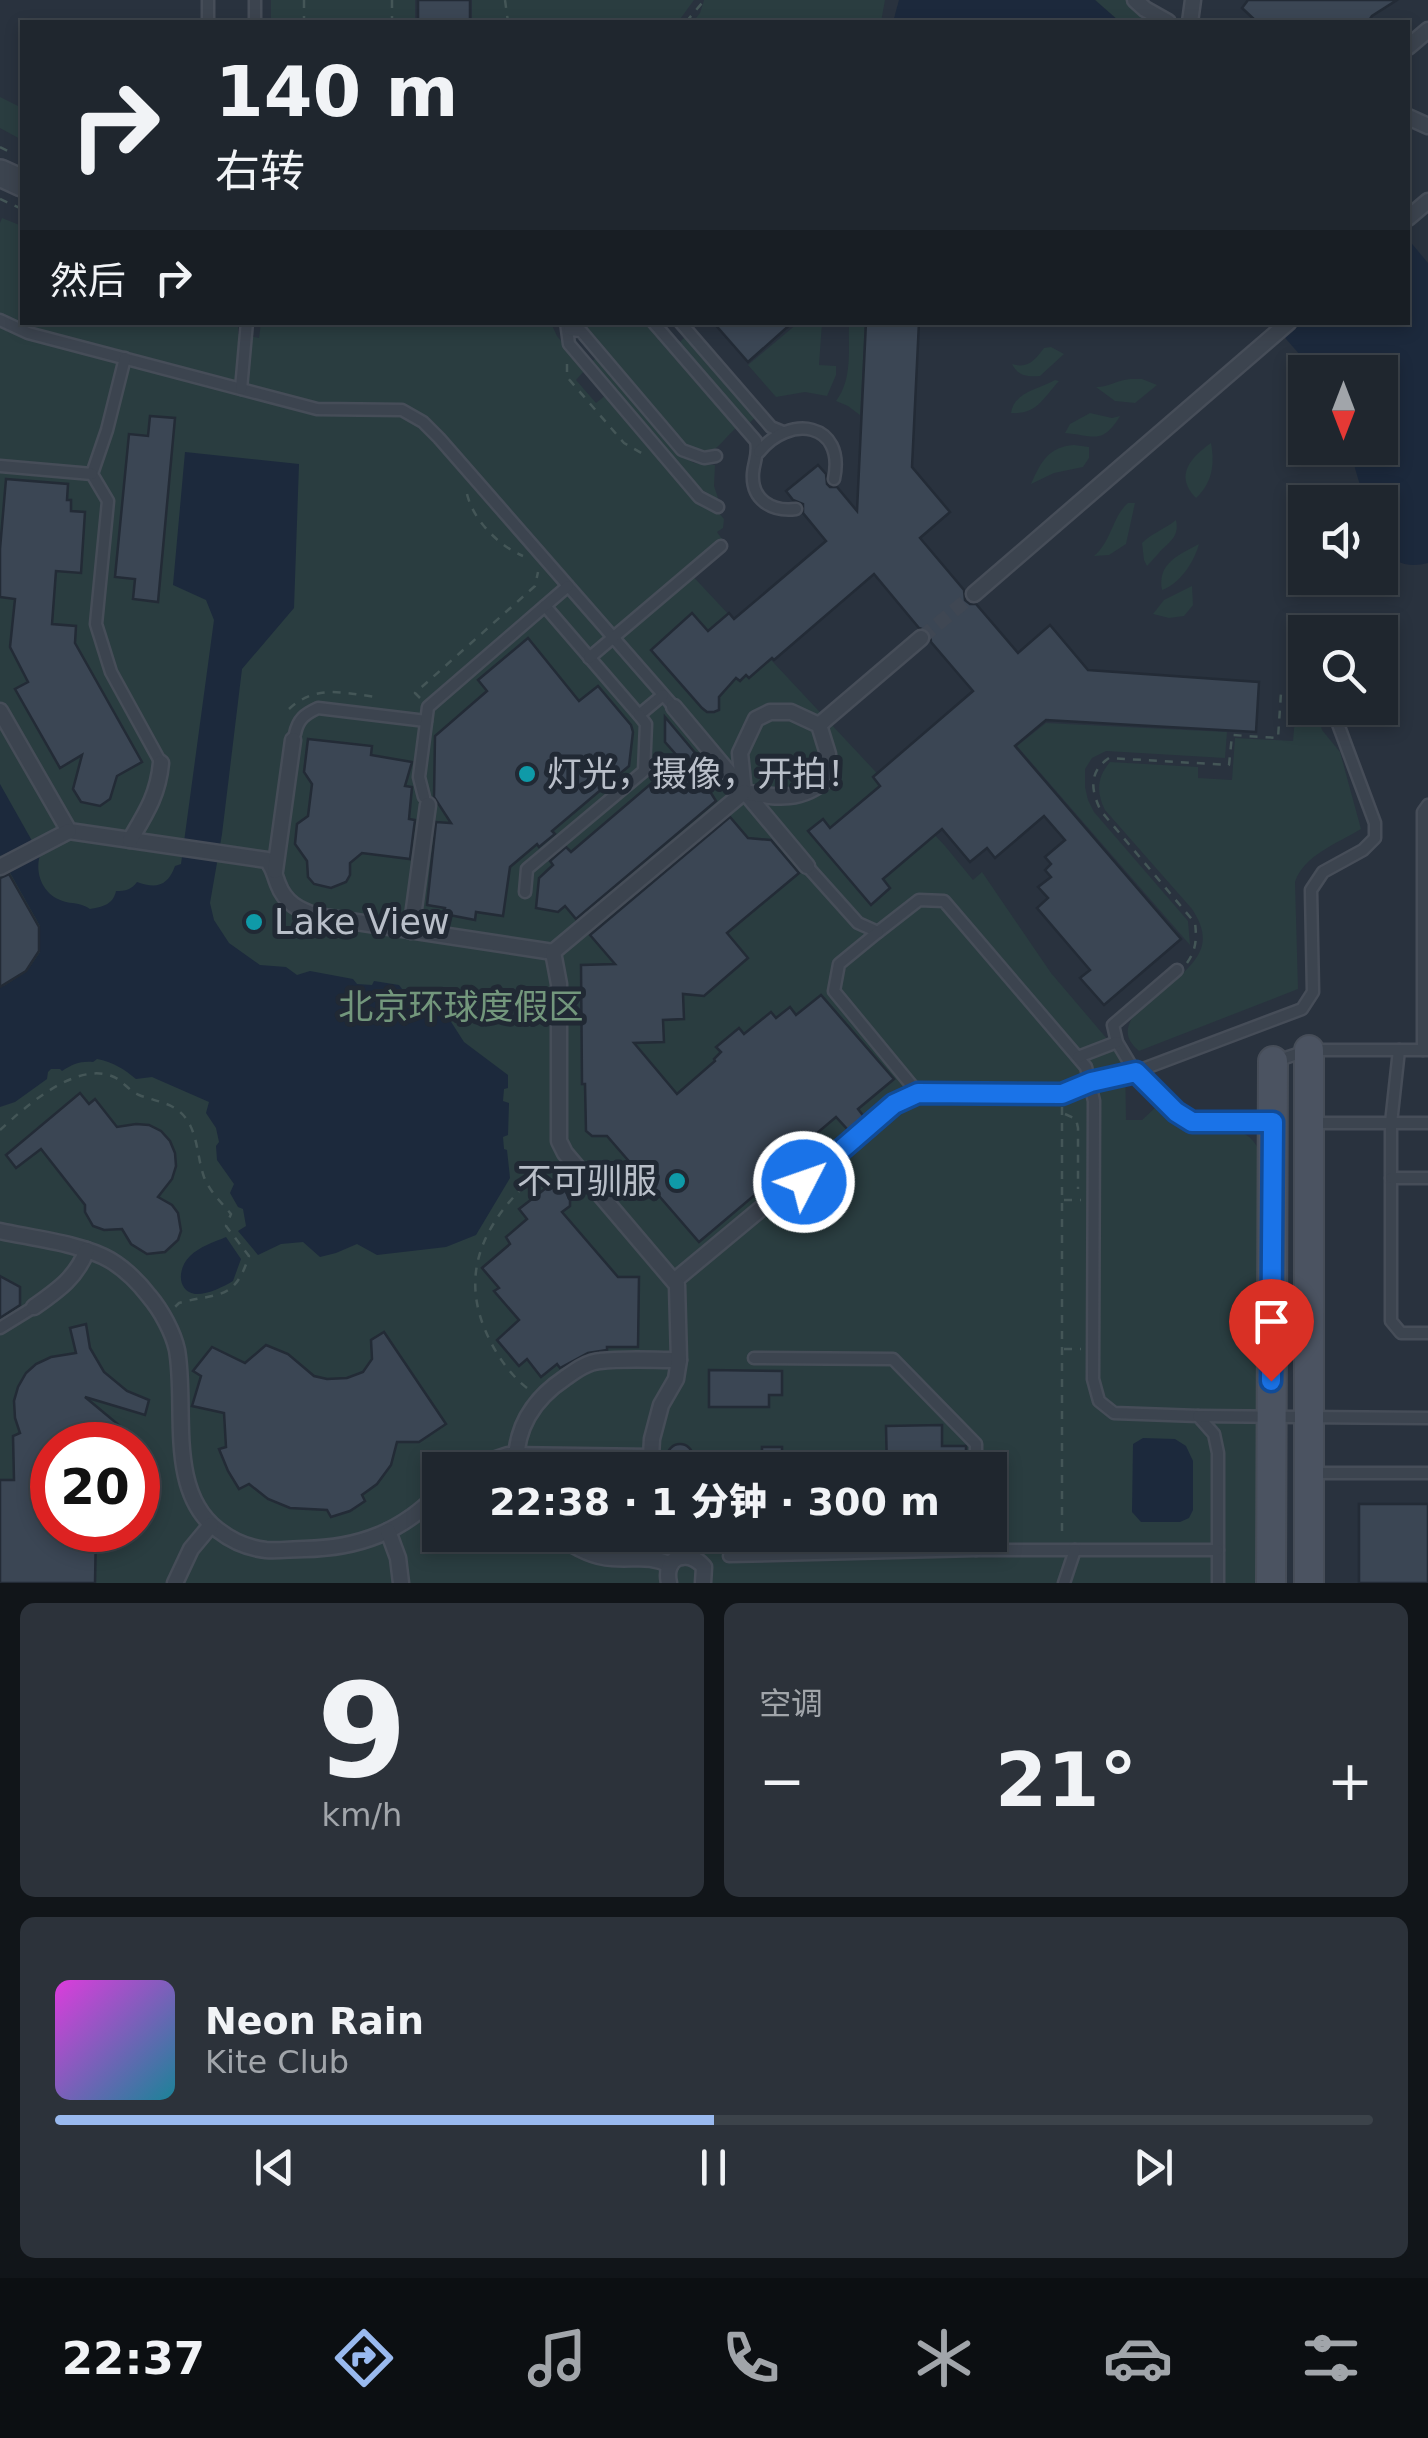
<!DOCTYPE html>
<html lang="zh">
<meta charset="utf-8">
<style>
:root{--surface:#1f262e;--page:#2c323a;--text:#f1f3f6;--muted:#a1a5aa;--line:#3c434a;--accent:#99b9ee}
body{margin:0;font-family:"DejaVu Sans","Noto Sans SC",sans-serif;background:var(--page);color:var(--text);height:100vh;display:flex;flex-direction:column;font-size:38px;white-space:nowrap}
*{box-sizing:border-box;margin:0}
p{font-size:32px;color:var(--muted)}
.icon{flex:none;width:55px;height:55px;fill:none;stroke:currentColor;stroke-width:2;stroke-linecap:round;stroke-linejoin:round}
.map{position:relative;height:1583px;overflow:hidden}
.side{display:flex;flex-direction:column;gap:20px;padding:20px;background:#111519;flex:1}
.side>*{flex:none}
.guide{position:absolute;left:20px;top:20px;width:1390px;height:305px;border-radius:0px;box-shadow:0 5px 15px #0003,0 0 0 2px var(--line);background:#1f262e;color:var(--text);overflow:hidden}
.needle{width:65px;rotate:180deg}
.buttons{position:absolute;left:1288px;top:355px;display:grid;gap:20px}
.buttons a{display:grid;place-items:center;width:110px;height:110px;border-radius:0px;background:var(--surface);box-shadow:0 5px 15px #0003,0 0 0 2px var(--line);font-size:50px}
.speed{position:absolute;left:30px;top:1422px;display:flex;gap:20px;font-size:50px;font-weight:700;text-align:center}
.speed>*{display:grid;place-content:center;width:130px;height:130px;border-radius:50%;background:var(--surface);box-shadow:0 5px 15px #0003,0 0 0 2px var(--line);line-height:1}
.speed .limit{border:15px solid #d22;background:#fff;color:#111}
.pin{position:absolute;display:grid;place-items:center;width:85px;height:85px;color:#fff;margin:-102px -42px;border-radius:50% 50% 50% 0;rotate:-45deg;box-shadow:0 0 10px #0007}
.pin .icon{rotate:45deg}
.me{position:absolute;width:110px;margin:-55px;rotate:49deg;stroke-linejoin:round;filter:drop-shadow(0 0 8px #0008)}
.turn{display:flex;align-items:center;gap:35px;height:210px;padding:0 30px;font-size:45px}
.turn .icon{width:130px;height:130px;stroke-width:2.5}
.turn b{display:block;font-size:70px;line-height:85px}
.then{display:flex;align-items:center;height:95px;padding:0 30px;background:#0003;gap:20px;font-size:38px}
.big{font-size:75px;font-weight:800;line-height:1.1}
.side .card{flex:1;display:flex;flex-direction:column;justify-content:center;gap:15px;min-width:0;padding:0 35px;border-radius:15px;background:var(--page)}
.side .dial{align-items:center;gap:0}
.dial b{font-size:130px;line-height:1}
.song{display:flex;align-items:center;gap:30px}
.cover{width:120px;height:120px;border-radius:15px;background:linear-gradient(135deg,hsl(300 70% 55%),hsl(190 70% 35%))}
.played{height:10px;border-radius:5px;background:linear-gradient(90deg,var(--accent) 50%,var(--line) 50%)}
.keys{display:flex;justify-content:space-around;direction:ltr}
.heat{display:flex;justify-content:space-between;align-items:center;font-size:55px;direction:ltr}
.side .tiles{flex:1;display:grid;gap:20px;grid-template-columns:1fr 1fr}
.card:last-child{grid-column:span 2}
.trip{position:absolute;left:422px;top:1452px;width:585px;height:100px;border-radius:0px;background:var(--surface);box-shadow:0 5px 15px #0003,0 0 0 2px var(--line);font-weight:800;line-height:100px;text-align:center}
.menu{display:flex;height:160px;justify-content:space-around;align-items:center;background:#0c0f12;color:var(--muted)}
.menu .icon{width:70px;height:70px}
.menu .active{color:var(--accent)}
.menu b{font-size:45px;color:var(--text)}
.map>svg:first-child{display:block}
</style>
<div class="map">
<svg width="1428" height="1583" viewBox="0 0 1428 1583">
<rect width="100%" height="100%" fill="#29323e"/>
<g fill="#2a3d40" fill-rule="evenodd">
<rect x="271" y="0" width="144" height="22"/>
<path d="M472 0H694L678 22H472Z"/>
<path d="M704 0H885L881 22H693L700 13Z"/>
<path d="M1095 0H1126L1153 22H1120Z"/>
<path d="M0 97 22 108V140L0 128Z"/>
<path d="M2 218 22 226V322L238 323V334L259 338 261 323H551L557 336 585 370 576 380 596 403 606 395 693 496 719 513 724 519 723 528 717 532 722 539 687 570 945 846 973 880 982 872 1051 973 1125 1060 1126 1120H1142L1156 1107C1165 1117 1176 1127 1190 1129 1219 1135 1247 1118 1261 1155L1266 1583H0V223ZM52 1445H138V1530H52ZM440 1470H990V1535H440Z"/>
<path d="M581 323H644L736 428C718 444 714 461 687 447Z"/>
<path d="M798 323H822L819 365 836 366V375L827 396 805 392 776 397 748 365Z"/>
<path d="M849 323H865L860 415 848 406 836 401C853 379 848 349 849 323Z"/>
<path d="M685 337 755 418 749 423 679 343Z"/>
<path d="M1051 347 1064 354 1040 376C1027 377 1018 376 1012 364 1028 369 1035 360 1044 348Z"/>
<path d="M597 358 679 454 694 463 715 465 714 486 719 501 701 489 592 361Z"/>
<path d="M1130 379H1142L1157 385 1135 403 1115 401 1096 387C1109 387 1117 380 1130 379Z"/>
<path d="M1055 380 1059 381C1044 397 1037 415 1011 413 1014 392 1039 389 1055 380Z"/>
<path d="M1090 413 1112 418 1120 416C1102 446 1093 435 1065 433L1070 424Z"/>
<path d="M1211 443C1215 465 1212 483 1196 498 1174 476 1190 458 1211 443Z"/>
<path d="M1074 445 1089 447V458L1083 467 1054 473 1031 484C1041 462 1048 447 1074 445Z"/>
<path d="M1128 503H1135L1126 544 1109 555 1094 556C1112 541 1112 517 1128 503Z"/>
<path d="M1176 520C1180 538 1168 542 1158 554 1154 558 1151 562 1147 566L1144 560 1142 543C1152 533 1165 529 1176 520Z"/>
<path d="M1199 544C1194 562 1180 584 1162 590 1157 563 1179 555 1199 544Z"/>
<path d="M1192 586 1193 605 1184 616 1169 618 1153 614 1164 600Z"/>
<path d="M1305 661V708H1333L1317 711 1322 730 1340 752 1361 829C1338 843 1304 855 1295 882L1298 989 1139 1051C1126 1040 1124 1030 1134 1015 1146 1005 1159 994 1171 984 1198 960 1215 944 1192 909L1105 810C1096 792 1097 777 1110 762L1198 767V778L1232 780 1235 738 1293 741 1297 694 1290 672 1294 664Z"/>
<path d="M1046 723 1227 732 1225 758 1106 751 1092 758 1085 769V787L1088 800 1094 812 1188 921 1190 945 1017 746Z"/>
</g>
<g fill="#1c293c">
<path d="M899 0H1095L1120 22H893Z"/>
<path d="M1408 239 1428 263V563C1409 568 1393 563 1380 549V502H1365L1349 448H1380V372H1315L1272 323 1408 322Z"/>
<path d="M185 452 299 464 294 608 242 669 222 834 210 903 214 920 229 943 260 965 286 967 297 975 310 971 353 979 357 984 372 985 374 981 399 985 402 989 420 991 422 987 430 989 464 1042 508 1075V1088L504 1089 503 1101 509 1103 508 1135 503 1137 504 1149 507 1150 510 1178 476 1235 446 1247 377 1255 357 1244 336 1253 320 1257 303 1242 281 1244 258 1255 238 1231 246 1226 243 1209 238 1207 230 1193 234 1184 217 1160 216 1146 219 1142 216 1128 206 1113 209 1102 152 1077 136 1079C124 1069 113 1062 97 1059L93 1062C80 1061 73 1064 62 1071L60 1069H51L48 1072 47 1079 15 1102 0 1107V986H4L27 971 40 952V926L0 855V784L40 855C34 875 44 897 66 902 76 904 81 903 90 909 102 907 113 905 116 891 126 891 131 890 137 882 156 889 168 886 175 866L181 864 214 620 206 600 173 585Z"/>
<path d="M226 1237 241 1259 233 1281C223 1287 207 1295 195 1294 176 1291 178 1267 190 1256 199 1247 214 1242 226 1237Z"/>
<path d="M1143 1438 1175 1439 1186 1446 1193 1461V1510L1189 1518 1180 1522H1141L1132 1512 1133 1444Z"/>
</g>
<g fill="#3b4654" stroke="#232b36" stroke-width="2.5">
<rect x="418" y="0" width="52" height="22"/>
<path d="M1248 0H1397L1372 16 1368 22H1257L1242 8Z"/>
<path d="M713 322H793L748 362Z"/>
<path d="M866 322H919L912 467 950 512 920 538 964 590 965 600 970 604H976L1018 653 1050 625 1088 670 1259 682 1256 732 1046 720 1015 746 1181 939 1104 1005 1080 978 1090 970 1037 908 1048 898 1038 887 1051 877 1045 870 1051 864 1045 857 1065 840 1044 816 995 858 987 848 970 862 942 829 883 879 890 888 871 905 808 831 823 819 830 828 880 786 873 777 973 691 931 642 930 632 919 628 874 574 774 660 772 658 749 678 746 675 740 681 736 678 719 697V710L714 712H707L702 708 651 650 692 613 708 631 729 613 734 619 826 541 803 513V504L793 500 786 491 818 465 826 474 827 484 830 487H837L857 511Z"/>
<path d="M150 416 175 418 158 602 133 599 135 579 115 577 129 434 148 436Z"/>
<path d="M6 479 68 484 67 500H71V511L85 512 81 573 56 571 52 624 76 626 75 643 142 762 117 776 110 799 100 806 81 802 73 789 82 755 60 768 15 689 28 682 10 647 15 599 0 597V549Z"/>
<path d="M528 638 579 701 598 686 631 725 633 732 629 766 552 831 555 834 539 847 537 844 510 867 503 916 476 912 475 920 444 914 445 908 427 905 436 822 451 823 434 797 435 736 487 691 478 680Z"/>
<path d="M665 717 707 767 704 782 716 801 576 919 565 906 558 912 536 908 539 878 553 865 550 861 566 847 571 852 680 759 665 742Z"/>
<path d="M308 739 372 746 371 755 412 762 405 786 412 787 409 819 415 820 410 859 362 853 350 863V875L346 882 331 888 314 884 308 877 307 861 295 844 297 824 308 816 312 784 304 772Z"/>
<path d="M730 817 748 838 771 840 799 873 727 933 748 958 704 996 683 994 684 1019 663 1020 664 1042 634 1043 677 1094 715 1061 714 1059 721 1052 716 1047 739 1028 744 1034 771 1012 776 1018 790 1007 796 1015 821 995 894 1079 858 1109 865 1118 849 1131 836 1117 783 1162 788 1167 699 1242 607 1136H592L586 1131 585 1084H582L581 965 615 964 590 935Z"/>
<path d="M9 874 39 927V951L26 971 0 987V878Z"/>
<path d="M80 1093 89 1104 95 1099 117 1127 136 1124 149 1125 161 1131 170 1141 175 1153 176 1166 172 1179 158 1197 172 1205 178 1213 181 1231 178 1240 165 1252 147 1254 131 1244 122 1229 104 1230 93 1226 85 1212V1205L41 1149 16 1168 6 1155Z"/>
<path d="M550 1185 553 1188 564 1190 570 1197V1206L562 1212 618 1277H639L638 1347H607V1350L588 1353 560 1368 557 1364 541 1377 527 1359 519 1366 497 1340 519 1320 494 1291 499 1288 482 1268 510 1244 506 1237 527 1219 519 1209Z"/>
<path d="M0 1276 20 1287V1305L0 1318Z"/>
<path d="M86 1324 90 1348 104 1372 127 1391 149 1400 145 1415 85 1397 120 1426V1445H52V1530H96L95 1583H0V1480H14L13 1436 20 1433 15 1418 14 1401 18 1387 26 1373 36 1364 51 1357 76 1353 70 1328Z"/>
<path d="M384 1332 446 1424 419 1442H397L391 1465 377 1484 362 1495 365 1501 350 1511 331 1517 327 1510 290 1508 268 1499 249 1484 239 1489 228 1471 219 1449 226 1447 224 1413 192 1406 201 1376 193 1371 212 1347 245 1363 266 1345 288 1354 314 1376 327 1379 347 1378 363 1372 372 1359 371 1340Z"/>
<path d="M709 1370 782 1371V1395H769V1407H709Z"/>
<path d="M942 1425V1446H966V1470H887L886 1426Z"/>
<circle cx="680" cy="1457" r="13"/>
<rect x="762" y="1447" width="20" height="20"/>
<rect x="1359" y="1504" width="69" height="79"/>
</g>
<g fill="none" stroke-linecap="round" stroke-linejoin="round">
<path stroke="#3f4753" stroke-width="14" stroke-dasharray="14 7" stroke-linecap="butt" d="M921 638 974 594"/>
<defs>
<g id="service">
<path d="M208 22V0"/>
<path d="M255 22V0"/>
<path d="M0 320 28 333 317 409 402 410 423 422 439 438 674 707"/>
<path d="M566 322 569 344 699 497 718 507"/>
<path d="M653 322 756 441C759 454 754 461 753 473 751 500 772 512 796 509"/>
<path d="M680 322 771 427 783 432"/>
<path d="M569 330 581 331 682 450 704 458 716 456"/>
<path d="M125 358 107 430 92 474 108 501 96 624 111 672 161 763"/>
<path d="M241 389 247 322"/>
<path d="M759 452C789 414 846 422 834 479"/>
<path d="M0 466 92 474"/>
<path d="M545 606 639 715 663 695"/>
<path d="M589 658 721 546"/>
<path d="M295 734C298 719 305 714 318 708L426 721"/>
<path d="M424 797 419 777 428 707 568 586"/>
<path d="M807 866 858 923 878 932 919 900 944 901 1086 1067 1094 1101 1093 1379 1099 1401 1114 1413 1198 1416 1214 1434 1218 1453V1583"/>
<path d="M525 892 527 869 644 771 646 724 639 715"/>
<path d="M878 932 839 964 834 991 918 1093 1062 1094 1091 1082 1135 1072 1302 1009 1313 992 1311 890 1323 872 1363 850 1375 838V823L1338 724"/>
<path d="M1177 970 1113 1025 1117 1042 1135 1072 1176 1112 1192 1122H1272"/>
<path d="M1399 1050 1391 1123V1321L1401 1333H1428"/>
<path d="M1423 1050V812L1428 805"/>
<path d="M1078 1057 1117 1042"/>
<path d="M1276 1061 1309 1050H1427"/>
<path d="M1310 1123H1428"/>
<path d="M1391 1178H1428"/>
<path d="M805 1182 894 1104 918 1093"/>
<path d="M0 1328 34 1307"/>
<path d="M754 1358 893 1359 976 1444V1470"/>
<path d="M1198 1416 1428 1418"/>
<path d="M1310 1473H1428"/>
<path d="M976 1535V1550H1218"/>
<path d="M729 1556 976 1550"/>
<path d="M1064 1583 1075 1550"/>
</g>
<g id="pedestrian">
<path d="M1135 0 1145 9 1168 22"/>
<path d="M1190 22 1193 0"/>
<path d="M1408 47 1428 30"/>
<path d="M1408 117 1428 126"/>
<path d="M1408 218 1428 201"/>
<path d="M974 594 1289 322"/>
<path d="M674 707 807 866"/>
<path d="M0 711 69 831 267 860C274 869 274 874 278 884 285 903 299 910 317 916L553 952"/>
<path d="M819 725 828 754 829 777C802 802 778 798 744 792L740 753 756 719 770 712H791L819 725 921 638"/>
<path d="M130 840C146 813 158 795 161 763"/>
<path d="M0 867 69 831"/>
<path d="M275 871 293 740"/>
<path d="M411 931 428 805"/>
<path d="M0 1231C32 1238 83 1244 110 1260 125 1269 139 1283 149 1296 161 1310 173 1332 177 1350 187 1406 166 1491 218 1530 232 1541 248 1548 266 1550 278 1551 292 1549 304 1549 359 1548 402 1532 440 1492"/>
<path d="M674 1281 793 1182"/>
<path d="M34 1307C58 1290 76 1278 87 1250"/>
<path d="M463 1470 508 1455 651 1457"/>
<path d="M516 1470C514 1430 532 1400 565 1378 575 1371 587 1362 600 1361 625 1358 653 1360 679 1360"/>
<path d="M653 1470 651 1457 652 1439 661 1405 676 1379 679 1360 677 1285 565 1153 559 1141V984L553 952 744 792"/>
<path d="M388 1531 398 1558 401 1583"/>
<path d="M558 1535C573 1546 593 1557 612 1558 635 1560 649 1554 670 1565"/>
<path d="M674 1535 682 1557"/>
<path d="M175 1583 191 1549 211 1525"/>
<path d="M669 1583C663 1557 687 1547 704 1567L703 1583"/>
</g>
<path id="tertiary" d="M0 173 22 183"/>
<g id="secondary">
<path d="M1309 1050V1583"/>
<path d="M1271 1583 1273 1061"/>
</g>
</defs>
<use href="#service" stroke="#464d58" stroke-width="15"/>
<use href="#pedestrian" stroke="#464d58" stroke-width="19"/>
<use href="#tertiary" stroke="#464d58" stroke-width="30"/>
<use href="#secondary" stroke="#464d58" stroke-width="32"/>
<g stroke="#445657" stroke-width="2.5" stroke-dasharray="8 8" stroke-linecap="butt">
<path d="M304 0V22"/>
<path d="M392 0V22"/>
<path d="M505 0 508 22"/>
<path d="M686 22 702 3 708 0"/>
<path d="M0 147 12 153"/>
<path d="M0 199 22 209"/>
<path d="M567 364V377L624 443 643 454"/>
<path d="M467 494C473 520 499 546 523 556"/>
<path d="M420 698 415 693 535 586 538 572"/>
<path d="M289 709C316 684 343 693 377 697"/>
<path d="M1187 963C1196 950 1197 939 1195 923L1101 811C1091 791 1088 772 1109 758L1229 765 1232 735 1278 738 1281 693"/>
<path d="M1062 1107V1534"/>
<path d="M1065 1114 1076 1119 1078 1128V1189"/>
<path d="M0 1130C25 1107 77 1060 114 1077 123 1081 129 1091 139 1095 159 1103 178 1102 190 1125 198 1141 198 1160 204 1177 210 1192 221 1202 231 1214L226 1226 249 1256C234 1302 219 1292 179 1303L175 1307"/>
<path d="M1064 1200H1081"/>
<path d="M1064 1349H1081"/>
<path d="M527 1388C510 1375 495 1353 486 1332 461 1275 482 1228 524 1186 533 1177 544 1170 554 1162"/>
</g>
<use href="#service" stroke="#3c444f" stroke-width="10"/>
<use href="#pedestrian" stroke="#3c444f" stroke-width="14"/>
<use href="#tertiary" stroke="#3c444f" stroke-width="25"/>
<use href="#secondary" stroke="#4b5361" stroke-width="28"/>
</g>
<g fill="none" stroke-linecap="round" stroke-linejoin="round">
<defs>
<path id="route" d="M804 1182 894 1104 918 1093 1062 1094 1091 1082 1136 1072 1176 1112 1192 1122H1273L1271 1381"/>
</defs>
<use href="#route" stroke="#114b97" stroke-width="25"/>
<use href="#route" stroke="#1a73e8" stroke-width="18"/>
</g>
<g fill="#0f9aa8" stroke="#212934" stroke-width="4">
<circle cx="527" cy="774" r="10"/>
<circle cx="254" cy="922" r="10"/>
<circle cx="677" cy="1181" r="10"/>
</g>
<g text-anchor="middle" stroke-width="10" stroke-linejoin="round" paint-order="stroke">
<g font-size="35" fill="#b9bfc9" stroke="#212934" text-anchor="start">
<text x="547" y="786">灯光，摄像，开拍！</text>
<text x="274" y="934">Lake View</text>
<text x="657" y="1193" text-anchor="end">不可驯服</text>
</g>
<g font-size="35" fill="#73977c" stroke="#212934">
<text x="461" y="1019">北京环球度假区</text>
</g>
</g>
</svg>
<div class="buttons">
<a><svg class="needle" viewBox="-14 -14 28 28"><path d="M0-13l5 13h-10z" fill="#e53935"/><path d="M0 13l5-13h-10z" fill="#a1a5aa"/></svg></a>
<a><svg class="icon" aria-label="sound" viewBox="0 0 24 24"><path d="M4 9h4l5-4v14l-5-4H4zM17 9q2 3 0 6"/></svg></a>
<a><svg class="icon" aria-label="search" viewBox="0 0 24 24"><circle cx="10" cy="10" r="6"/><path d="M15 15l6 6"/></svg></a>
</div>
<div class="speed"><div class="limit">20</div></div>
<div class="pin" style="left:1271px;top:1381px;background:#d93025"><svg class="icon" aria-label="arrive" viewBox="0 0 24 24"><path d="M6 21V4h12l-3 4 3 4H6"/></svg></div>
<svg class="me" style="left:804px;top:1182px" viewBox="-20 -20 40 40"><circle r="17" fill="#1a73e8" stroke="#fff" stroke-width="3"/><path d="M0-11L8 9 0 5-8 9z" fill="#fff"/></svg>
<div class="trip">22:38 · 1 分钟 · 300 m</div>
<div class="guide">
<div class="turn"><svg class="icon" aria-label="right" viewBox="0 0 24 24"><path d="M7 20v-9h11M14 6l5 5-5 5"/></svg><div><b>140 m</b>右转</div></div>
<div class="then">然后<svg class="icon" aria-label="right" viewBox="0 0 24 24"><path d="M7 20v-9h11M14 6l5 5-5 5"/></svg></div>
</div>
</div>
<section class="side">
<div class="tiles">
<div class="card dial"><b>9</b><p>km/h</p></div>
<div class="card"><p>空调</p>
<div class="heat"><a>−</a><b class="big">21°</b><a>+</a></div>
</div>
<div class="card">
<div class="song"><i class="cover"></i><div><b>Neon Rain</b><p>Kite Club</p></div></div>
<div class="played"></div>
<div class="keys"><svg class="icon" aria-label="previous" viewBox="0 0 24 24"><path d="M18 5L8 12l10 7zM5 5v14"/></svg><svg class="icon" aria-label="pause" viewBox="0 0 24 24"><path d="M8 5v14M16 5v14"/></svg><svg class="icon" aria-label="next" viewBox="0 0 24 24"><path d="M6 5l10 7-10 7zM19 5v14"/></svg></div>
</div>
</div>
</section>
<nav class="menu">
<b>22:37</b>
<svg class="icon active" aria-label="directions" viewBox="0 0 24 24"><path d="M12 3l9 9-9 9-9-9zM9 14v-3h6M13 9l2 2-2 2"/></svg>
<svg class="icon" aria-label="music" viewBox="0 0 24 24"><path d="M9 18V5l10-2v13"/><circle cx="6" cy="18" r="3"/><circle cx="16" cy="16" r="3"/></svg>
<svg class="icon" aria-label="phone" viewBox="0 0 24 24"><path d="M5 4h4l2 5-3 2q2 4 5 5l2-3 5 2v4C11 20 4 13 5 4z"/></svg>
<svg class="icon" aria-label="climate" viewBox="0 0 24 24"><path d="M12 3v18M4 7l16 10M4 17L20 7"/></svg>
<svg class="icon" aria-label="car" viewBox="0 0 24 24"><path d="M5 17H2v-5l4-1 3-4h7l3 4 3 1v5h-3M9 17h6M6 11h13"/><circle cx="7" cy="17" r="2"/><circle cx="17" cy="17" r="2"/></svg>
<svg class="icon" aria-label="filters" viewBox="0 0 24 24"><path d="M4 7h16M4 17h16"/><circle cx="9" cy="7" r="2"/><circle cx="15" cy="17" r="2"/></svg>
</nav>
